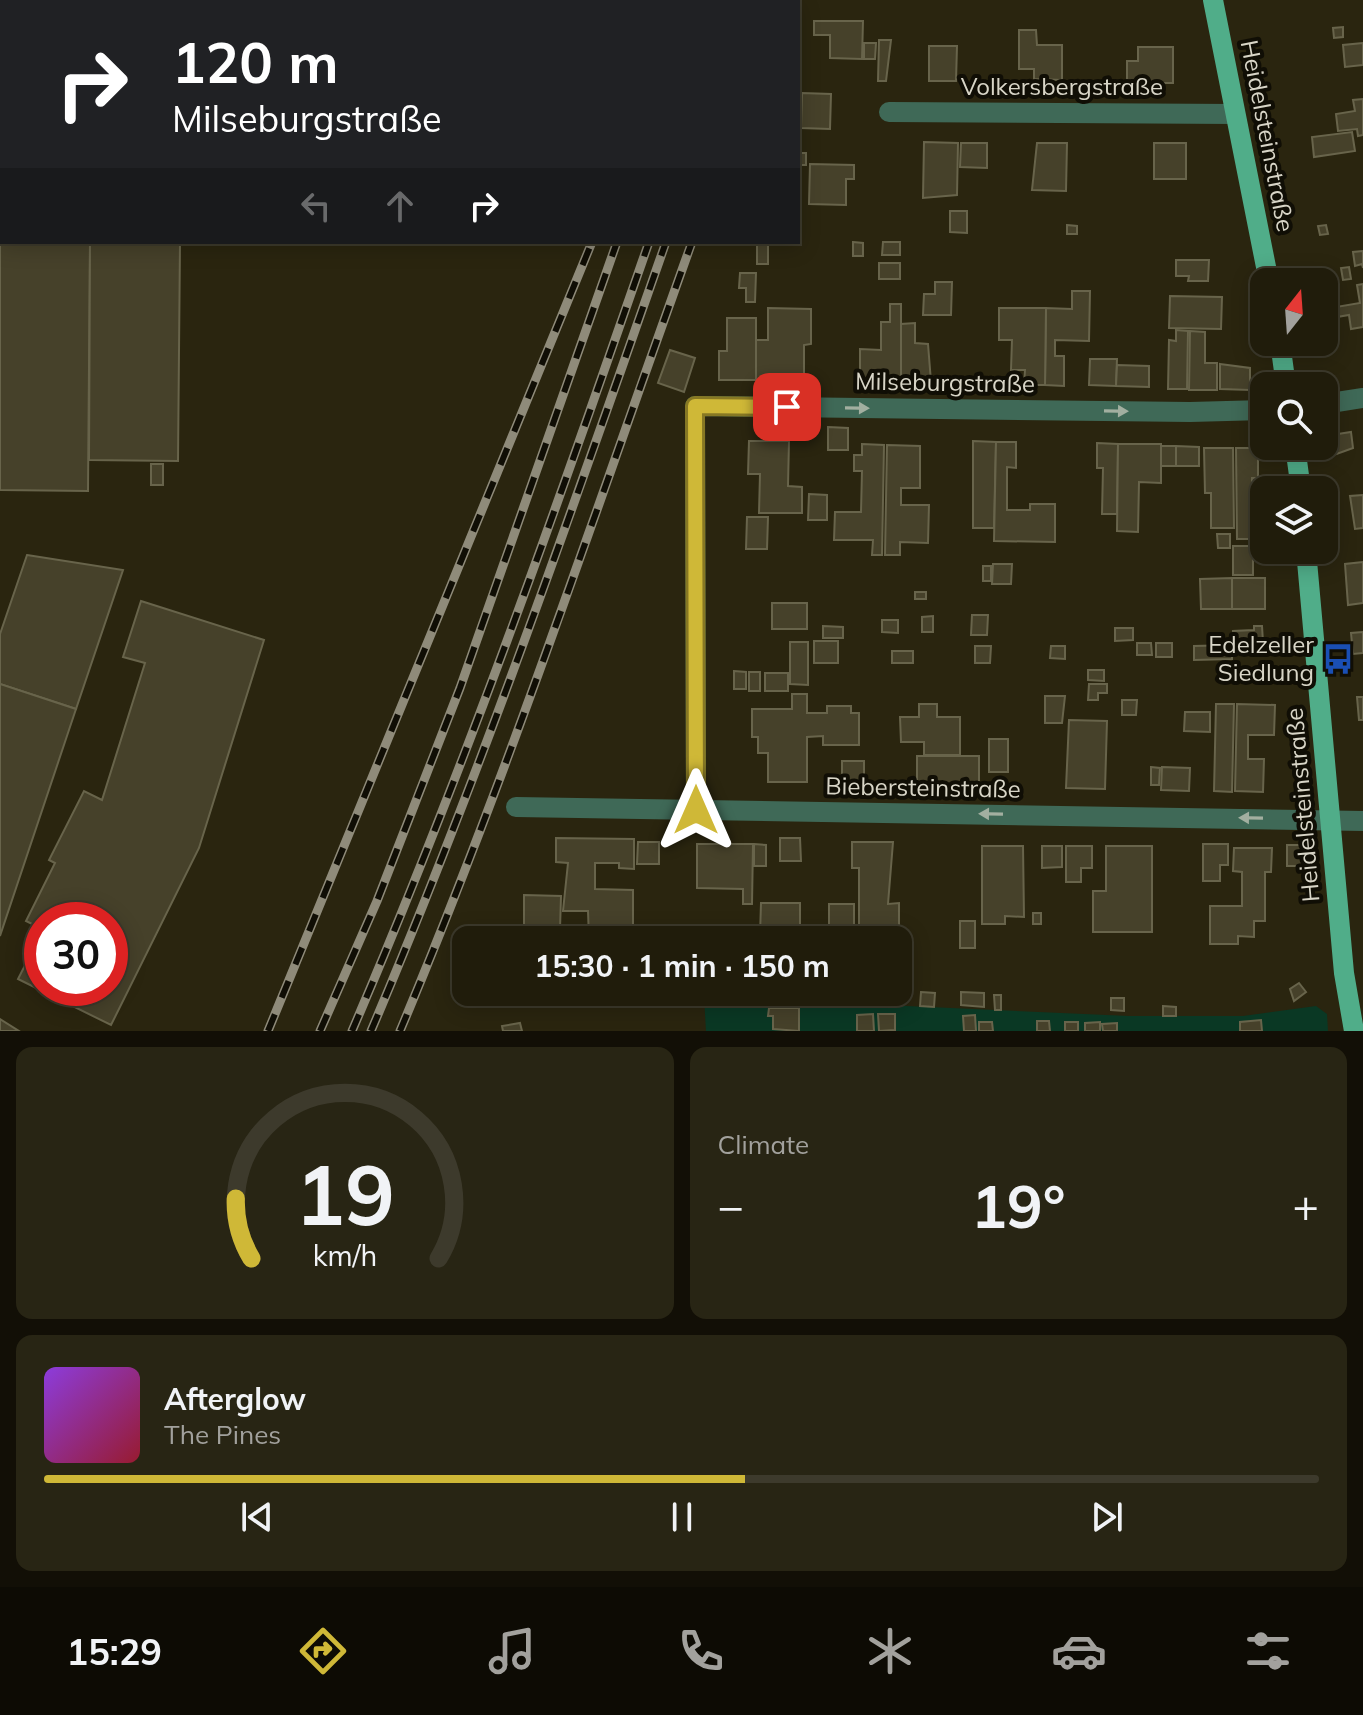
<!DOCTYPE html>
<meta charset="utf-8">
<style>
:root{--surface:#201c0b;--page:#282514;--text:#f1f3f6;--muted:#a2a19d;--line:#3d3a2c;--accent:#cfb837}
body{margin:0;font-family:Mulish,sans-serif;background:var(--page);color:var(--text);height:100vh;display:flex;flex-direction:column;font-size:30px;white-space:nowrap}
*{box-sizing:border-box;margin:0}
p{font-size:26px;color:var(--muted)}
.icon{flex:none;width:44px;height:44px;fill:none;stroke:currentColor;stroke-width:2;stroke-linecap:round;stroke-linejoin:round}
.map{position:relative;height:1031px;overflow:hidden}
.side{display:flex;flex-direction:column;gap:16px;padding:16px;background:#120f06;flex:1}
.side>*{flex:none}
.top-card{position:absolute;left:0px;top:0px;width:800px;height:244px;box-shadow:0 4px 20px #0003,0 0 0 2px var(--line);background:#202124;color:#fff;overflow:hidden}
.needle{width:52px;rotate:17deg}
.buttons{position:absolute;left:1250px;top:268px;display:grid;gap:16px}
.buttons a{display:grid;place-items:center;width:88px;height:88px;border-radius:16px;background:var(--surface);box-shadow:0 4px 20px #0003,0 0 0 2px var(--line);font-size:40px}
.speed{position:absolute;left:24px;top:902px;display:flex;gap:16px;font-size:40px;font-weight:700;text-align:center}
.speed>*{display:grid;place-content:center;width:104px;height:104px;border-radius:50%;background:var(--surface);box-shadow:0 4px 20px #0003,0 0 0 2px var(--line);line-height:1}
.speed .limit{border:12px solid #d22;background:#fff;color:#111}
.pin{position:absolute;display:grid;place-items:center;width:68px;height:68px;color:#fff;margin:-34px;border-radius:16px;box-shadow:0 4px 12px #0006}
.me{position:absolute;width:88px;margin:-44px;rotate:0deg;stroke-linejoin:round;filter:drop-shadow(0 0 6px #0008)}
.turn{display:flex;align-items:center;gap:28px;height:168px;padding:0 40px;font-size:36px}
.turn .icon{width:104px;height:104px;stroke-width:2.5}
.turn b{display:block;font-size:56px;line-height:68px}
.lanes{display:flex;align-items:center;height:76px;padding:0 40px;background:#0003;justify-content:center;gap:40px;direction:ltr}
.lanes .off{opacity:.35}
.big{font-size:60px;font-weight:700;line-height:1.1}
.side .widget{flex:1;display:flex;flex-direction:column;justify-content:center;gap:12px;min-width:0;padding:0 28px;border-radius:16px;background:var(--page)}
.side .dial{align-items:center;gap:0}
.dial svg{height:208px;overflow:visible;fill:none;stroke:var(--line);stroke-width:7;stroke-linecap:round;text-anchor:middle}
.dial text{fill:var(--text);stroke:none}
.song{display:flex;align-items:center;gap:24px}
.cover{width:96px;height:96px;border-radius:12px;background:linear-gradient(135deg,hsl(270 70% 55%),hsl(350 70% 35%))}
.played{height:8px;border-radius:4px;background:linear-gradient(90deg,var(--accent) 55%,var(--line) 55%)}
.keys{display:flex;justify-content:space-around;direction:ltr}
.heat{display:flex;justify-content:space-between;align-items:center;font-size:44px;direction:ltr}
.side .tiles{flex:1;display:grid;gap:16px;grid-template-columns:1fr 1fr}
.widget:last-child{grid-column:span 2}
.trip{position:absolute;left:452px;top:926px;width:460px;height:80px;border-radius:16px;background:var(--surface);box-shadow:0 4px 20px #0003,0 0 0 2px var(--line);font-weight:700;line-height:80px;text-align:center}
.menu{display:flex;height:128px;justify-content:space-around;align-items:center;background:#0d0b04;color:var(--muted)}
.menu .icon{width:56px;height:56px}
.menu .current{color:var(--accent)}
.menu b{font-size:36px;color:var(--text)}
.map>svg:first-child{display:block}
</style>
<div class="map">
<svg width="1363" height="1031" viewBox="0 0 1363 1031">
<rect width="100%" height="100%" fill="#2a250f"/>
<path fill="#0a3824" d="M704 997 1129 1016H1243L1316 1006 1327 1014 1328 1031H706Z"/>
<g fill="#46412a" stroke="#68644b" stroke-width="2">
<path d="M0 0H46L2 2V242H90L88 491 0 490Z"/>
<path d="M814 21H863L862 59 830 58V35H814Z"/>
<path d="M1343 27V37L1334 38 1333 28Z"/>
<path d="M1019 30H1036L1037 45H1062V80L1034 79V69H1019Z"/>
<path d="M879 40H891L886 81H878Z"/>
<path d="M864 43H876L875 59H864Z"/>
<path d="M1363 43V65L1345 67 1343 45Z"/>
<path d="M929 46H957L956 81H929Z"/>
<path d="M1138 47H1173V83H1127V61H1138Z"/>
<path d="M802 93 831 94 830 129 801 128Z"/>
<path d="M1363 99V135L1358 136 1357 129 1338 131 1336 114 1355 111 1353 100Z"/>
<path d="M1352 132 1355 151 1314 157 1312 137Z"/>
<path d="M924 142 958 143 957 195 923 198Z"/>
<path d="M961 143H987V168L960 167Z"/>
<path d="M1037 143H1067L1066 191 1032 190Z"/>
<rect x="1154" y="143" width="32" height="36"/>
<rect x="798" y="153" width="8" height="12"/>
<path d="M810 164 854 165V179H846V205L809 204Z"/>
<path d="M950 211H967V233L950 232Z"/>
<path d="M1067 225 1077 226V234H1067Z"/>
<path d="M1326 225 1328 234 1320 235 1318 226Z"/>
<path d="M90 242H180L178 461 89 460Z"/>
<path d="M757 242H790V244L768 243V264H757Z"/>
<path d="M853 242 863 243V256H853Z"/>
<path d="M883 242H900V255H882Z"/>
<path d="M1363 251V268L1362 264 1355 266 1353 252Z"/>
<path d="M1176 260H1209L1208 281H1188L1189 276H1176Z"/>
<rect x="879" y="263" width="21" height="16"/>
<path d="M1349 267 1351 279 1343 280 1341 268Z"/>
<path d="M740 273H756L755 302H746V288H739Z"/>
<path d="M935 282H952L951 315H923L924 294H935Z"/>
<path d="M1363 284V327L1351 329 1349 315 1337 317 1336 307 1360 303 1357 285Z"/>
<path d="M1072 291H1090L1089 341 1055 340V356H1064V386L1045 385 1046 308 1072 309Z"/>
<path d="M1170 296 1222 297 1221 329 1169 328Z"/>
<path d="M890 304H901V382H860V349L881 350V322H890Z"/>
<path d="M768 308 811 309V344L804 345V381L756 380V340H768Z"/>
<path d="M999 308H1046L1045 385H1024L1025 370H1011L1012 340H999Z"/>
<path d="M727 318H756V380H719V351H727Z"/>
<path d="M915 323V343L928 344 931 382H901V324Z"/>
<path d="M1176 330 1188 331 1187 389H1168L1169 340 1176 341Z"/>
<path d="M1190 331 1205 332V363H1217V390H1189Z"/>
<path d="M1321 343 1322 353 1314 354 1313 344Z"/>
<path d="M670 350 695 358 684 392 658 383Z"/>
<path d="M1090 359H1117L1116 386 1089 385Z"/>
<path d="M1220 364 1250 368V390L1220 389Z"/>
<path d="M1117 365 1149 366V387L1116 386Z"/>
<path d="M828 427 848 428V450H828Z"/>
<path d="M1351 432 1353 448 1334 455 1331 435Z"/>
<path d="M749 441H789L788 486 802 487V513H759L760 474H748Z"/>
<path d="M973 441 996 442 994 528H973Z"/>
<path d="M996 442H1016V468L1007 467V510H1030V504H1055V542L994 541Z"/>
<path d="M1097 443 1118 444 1117 514H1102L1103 468H1097Z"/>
<path d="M862 444 884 445 882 555H872L873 540H834L835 512H861L862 471H854V455H862Z"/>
<path d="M1118 444H1161V483L1139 482 1138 532 1117 531Z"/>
<path d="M887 445 920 446V488H901V505H929L928 543 900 542V555H885Z"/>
<rect x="1161" y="446" width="15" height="20"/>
<path d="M1176 446 1199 447V466H1176Z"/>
<path d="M1204 448H1233L1234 528H1211V493H1205Z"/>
<path d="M1236 448H1258V478H1252V512H1257V539H1237Z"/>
<rect x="151" y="464" width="12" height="21"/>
<path d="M809 494 827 495V520H808Z"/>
<path d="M1363 495V528L1355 529 1350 496Z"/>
<path d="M747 517H768L767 549H746Z"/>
<path d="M1217 534H1230V548H1218Z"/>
<rect x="1233" y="546" width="20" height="29"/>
<path d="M27 555 123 570 76 709 0 684V634Z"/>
<path d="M1363 562V603L1348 605 1345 564Z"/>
<path d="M993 564H1012L1011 584H992Z"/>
<rect x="983" y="566" width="8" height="15"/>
<rect x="1232" y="578" width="33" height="31"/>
<path d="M1232 578V609H1201L1200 579Z"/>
<rect x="915" y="592" width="11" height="7"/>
<path d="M141 601 264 640 199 848 111 1025 18 979 42 932V988H110V920H42V929L26 921 55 863 49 860 84 791 102 800 145 663 123 657Z"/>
<rect x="772" y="603" width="35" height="26"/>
<path d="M972 615H988L987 635H971Z"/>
<path d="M933 616V632H922V617Z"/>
<path d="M882 620H898V633L882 632Z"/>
<path d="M823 626 843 627V638H823Z"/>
<path d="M1254 626H1262L1263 642 1233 643V631L1254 630Z"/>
<path d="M1115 628H1133V640L1115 641Z"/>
<path d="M1363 632V653L1353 654 1351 633Z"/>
<rect x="814" y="641" width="24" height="22"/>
<path d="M790 642H808V685L790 684Z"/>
<path d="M1137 643H1151L1152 655H1137Z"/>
<rect x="1156" y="643" width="16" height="14"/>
<path d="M1232 645V659L1194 660V646Z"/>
<path d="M975 646H991L990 663H975Z"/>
<path d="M1051 646H1065V659L1050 658Z"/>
<rect x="892" y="651" width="21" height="12"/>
<path d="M1088 670H1104V681L1088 680Z"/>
<path d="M734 671 746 672V689H734Z"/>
<rect x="749" y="672" width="11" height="19"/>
<rect x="765" y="673" width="23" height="18"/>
<path d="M0 684 76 709 0 936Z"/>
<path d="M1089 684H1107V693H1098V700H1088Z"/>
<path d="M792 694H807V713H827V706H851V713H859V745H823V736L807 737V782H768V753H758V737H752V709H792Z"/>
<path d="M1045 696H1065L1062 723H1045Z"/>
<path d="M1357 697H1363V720H1359Z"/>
<path d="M1122 700H1137L1136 715H1122Z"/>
<path d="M919 704H937V717H960V755H924V742H901L900 717H919Z"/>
<path d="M1216 704H1234L1232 792 1214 791Z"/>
<path d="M1237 704 1275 705 1274 735H1248V759H1264L1263 792 1235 791Z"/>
<path d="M1185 712H1210V732L1184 731Z"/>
<path d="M1069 720 1107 721 1105 789 1066 788Z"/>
<rect x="989" y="739" width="19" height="33"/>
<rect x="917" y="756" width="62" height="31"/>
<rect x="842" y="761" width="22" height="20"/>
<path d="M1151 767 1160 768 1159 785H1151Z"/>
<path d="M1162 767 1190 768 1189 791 1161 790Z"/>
<path d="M556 838 634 839V869L619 868V863H595V889L633 890V926H623V940H589L588 911H563L568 863 556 862Z"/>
<path d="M780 838H800L801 861H780Z"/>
<path d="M638 842H659V864H637Z"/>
<path d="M852 842H893L888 904 899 903V931H859V868H852Z"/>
<path d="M697 844H753L752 904H743V889L697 888Z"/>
<path d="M754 844 766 845V866H754Z"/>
<path d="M1203 844H1228V865H1220V881H1203Z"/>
<rect x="1287" y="845" width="16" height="21"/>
<path d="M982 846H1023L1024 917 1005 916V924H982Z"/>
<path d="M1042 846H1062V867L1042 868Z"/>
<path d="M1066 846H1092V868H1081V882H1066Z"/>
<path d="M1106 846H1152V932H1093V891H1106Z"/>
<path d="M1234 848H1272L1271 872H1265V921H1254V937L1238 936V944H1210V906H1242V872L1233 871Z"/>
<path d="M524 895 561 896 560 929 524 928Z"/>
<path d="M761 903H800V936L760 935Z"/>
<path d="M829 904H854V930H839V925H829Z"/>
<rect x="1033" y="913" width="8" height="11"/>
<rect x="960" y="921" width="15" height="27"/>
<path d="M1299 983 1306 992 1294 1001 1290 989Z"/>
<path d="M921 992 935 993 934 1007 920 1006Z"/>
<path d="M961 992 984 993V1007L961 1005Z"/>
<path d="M994 995H1001V1010H995Z"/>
<path d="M1111 998H1124V1011L1111 1010Z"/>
<path d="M1163 1006 1176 1007V1016H1163Z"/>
<path d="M769 1008H799V1031L773 1029V1016H768Z"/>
<path d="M873 1014 874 1031H857V1015Z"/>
<path d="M878 1014H895V1030L879 1031Z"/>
<path d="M975 1015 976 1031H964L963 1016Z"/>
<path d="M0 1019 19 1031H0Z"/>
<path d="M1261 1020 1262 1031H1240V1022Z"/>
<path d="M1037 1021H1049L1050 1031H1037Z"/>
<path d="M979 1022H992L993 1031H979Z"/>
<rect x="1065" y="1022" width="13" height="9"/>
<path d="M1100 1022V1031H1085V1023Z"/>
<path d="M520 1023 522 1031H503L502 1026Z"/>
<path d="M1117 1023V1031H1103L1102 1024Z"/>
</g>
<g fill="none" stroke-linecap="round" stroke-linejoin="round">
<g stroke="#3f6957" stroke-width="20">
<path d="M889 112 1235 114"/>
<path d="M1324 404 1363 398"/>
<path d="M516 807 1363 821"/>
<path d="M696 810 695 406 1190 412 1264 410"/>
</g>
<g stroke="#50ad89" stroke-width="20">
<path d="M1213 0 1269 282"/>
<path d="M1280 342 1286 386"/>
<path d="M1295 446 1301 490"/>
<path d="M1306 550 1344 973 1354 1031"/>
</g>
<defs>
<g id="rail">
<path d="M681 2 682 0"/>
<path d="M702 2V0"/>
<path d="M733 2V0"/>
<path d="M750 2 751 0"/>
<path d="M778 2V0"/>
<path d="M268 1031 592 242"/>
<path d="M320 1031 377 901 460 688 617 242"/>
<path d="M352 1031C463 773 557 507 649 242"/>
<path d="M371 1031C481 773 573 507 666 242"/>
<path d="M400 1031C509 772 597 506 692 242"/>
</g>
</defs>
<use href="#rail" stroke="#8f8b7a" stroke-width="9"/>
<use href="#rail" stroke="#100e05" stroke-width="6" stroke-dasharray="18" stroke-linecap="butt"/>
</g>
<defs><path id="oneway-solid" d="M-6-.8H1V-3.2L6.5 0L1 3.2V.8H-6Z" transform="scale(2)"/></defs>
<g fill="#a2afa0">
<use href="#oneway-solid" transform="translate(857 408) rotate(1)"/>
<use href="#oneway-solid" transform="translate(1116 411) rotate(1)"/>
<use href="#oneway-solid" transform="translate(991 814) rotate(-179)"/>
<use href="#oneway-solid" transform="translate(1251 818) rotate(-179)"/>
</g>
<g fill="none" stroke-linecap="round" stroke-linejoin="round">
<defs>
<path id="route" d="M696 810 695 406 787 407"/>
</defs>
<use href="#route" stroke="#877824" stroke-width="20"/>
<use href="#route" stroke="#cfb837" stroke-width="14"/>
</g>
<defs>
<symbol id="bus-bare" viewBox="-9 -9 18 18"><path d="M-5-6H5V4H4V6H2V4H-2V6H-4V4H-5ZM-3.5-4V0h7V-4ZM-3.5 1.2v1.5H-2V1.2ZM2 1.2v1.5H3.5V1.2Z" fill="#1a4fb4" stroke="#100e05" stroke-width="2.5" paint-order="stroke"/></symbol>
</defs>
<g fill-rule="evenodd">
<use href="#bus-bare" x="1316" y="637" width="44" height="44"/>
</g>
<g text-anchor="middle" stroke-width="8" stroke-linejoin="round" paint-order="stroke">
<g font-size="24" fill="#d8d5c7" stroke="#100e05">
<text x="1062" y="95">Volkersbergstraße</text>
<text transform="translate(1267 136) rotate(79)" y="8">Heidelsteinstraße</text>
<text transform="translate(945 383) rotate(1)" y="8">Milseburgstraße</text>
<text transform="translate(923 788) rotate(1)" y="8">Biebersteinstraße</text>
<text transform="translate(1303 805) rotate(-95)" y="8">Heidelsteinstraße</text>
</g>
<g font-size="24" fill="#d8d5c7" stroke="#100e05" text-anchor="end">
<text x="1314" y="653">Edelzeller<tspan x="1314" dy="28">Siedlung</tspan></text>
</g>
</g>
</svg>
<div class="buttons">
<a><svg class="needle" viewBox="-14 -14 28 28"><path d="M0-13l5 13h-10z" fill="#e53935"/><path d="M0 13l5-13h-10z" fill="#a2a19d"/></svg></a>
<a><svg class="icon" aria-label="search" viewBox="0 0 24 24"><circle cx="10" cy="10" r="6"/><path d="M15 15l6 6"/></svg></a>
<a><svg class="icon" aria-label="layers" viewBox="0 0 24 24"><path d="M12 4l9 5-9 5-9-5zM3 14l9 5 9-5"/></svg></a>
</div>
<div class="speed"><div class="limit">30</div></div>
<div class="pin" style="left:787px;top:407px;background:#d93025"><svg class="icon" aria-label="arrive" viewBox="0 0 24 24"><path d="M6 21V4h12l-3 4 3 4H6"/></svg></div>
<svg class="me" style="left:696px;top:810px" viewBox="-20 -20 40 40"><path d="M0-17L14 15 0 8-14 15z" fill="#cfb837" stroke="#fff" stroke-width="4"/></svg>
<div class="trip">15:30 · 1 min · 150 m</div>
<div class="top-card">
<div class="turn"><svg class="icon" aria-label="right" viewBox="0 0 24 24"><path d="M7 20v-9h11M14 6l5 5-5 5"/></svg><div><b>120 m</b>Milseburgstraße</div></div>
<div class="lanes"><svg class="icon off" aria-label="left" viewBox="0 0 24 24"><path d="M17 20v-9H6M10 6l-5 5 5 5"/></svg><svg class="icon off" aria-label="ahead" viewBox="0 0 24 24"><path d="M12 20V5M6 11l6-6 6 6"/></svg><svg class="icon" aria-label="right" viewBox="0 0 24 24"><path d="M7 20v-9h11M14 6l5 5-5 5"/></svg></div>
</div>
</div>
<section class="side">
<div class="tiles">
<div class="widget dial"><svg viewBox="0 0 100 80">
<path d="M14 69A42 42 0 1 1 86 69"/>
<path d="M14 69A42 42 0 0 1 8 46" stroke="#cfb837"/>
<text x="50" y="56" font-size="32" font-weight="700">19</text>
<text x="50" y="72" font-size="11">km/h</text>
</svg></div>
<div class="widget"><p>Climate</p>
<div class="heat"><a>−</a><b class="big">19°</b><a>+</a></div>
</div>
<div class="widget">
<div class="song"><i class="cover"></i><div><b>Afterglow</b><p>The Pines</p></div></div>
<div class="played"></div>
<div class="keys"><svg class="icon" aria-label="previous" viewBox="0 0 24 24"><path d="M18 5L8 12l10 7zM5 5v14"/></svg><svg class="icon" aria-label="pause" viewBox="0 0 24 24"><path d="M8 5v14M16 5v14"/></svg><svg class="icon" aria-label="next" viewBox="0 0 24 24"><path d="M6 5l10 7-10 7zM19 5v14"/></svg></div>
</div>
</div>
</section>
<nav class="menu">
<b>15:29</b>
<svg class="icon current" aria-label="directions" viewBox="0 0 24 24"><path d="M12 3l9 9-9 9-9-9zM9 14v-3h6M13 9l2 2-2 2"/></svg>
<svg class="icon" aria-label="music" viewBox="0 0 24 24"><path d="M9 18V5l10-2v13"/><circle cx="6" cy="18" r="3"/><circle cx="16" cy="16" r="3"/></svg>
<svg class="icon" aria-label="phone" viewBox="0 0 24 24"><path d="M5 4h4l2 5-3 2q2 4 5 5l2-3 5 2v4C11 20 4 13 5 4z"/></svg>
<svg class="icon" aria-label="climate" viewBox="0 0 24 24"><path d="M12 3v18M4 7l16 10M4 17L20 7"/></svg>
<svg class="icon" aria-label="car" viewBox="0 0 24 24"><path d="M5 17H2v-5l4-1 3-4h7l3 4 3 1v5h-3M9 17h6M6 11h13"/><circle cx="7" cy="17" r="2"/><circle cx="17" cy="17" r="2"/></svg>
<svg class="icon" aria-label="filters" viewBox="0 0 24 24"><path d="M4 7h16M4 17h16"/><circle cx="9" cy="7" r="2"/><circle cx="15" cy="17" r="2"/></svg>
</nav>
